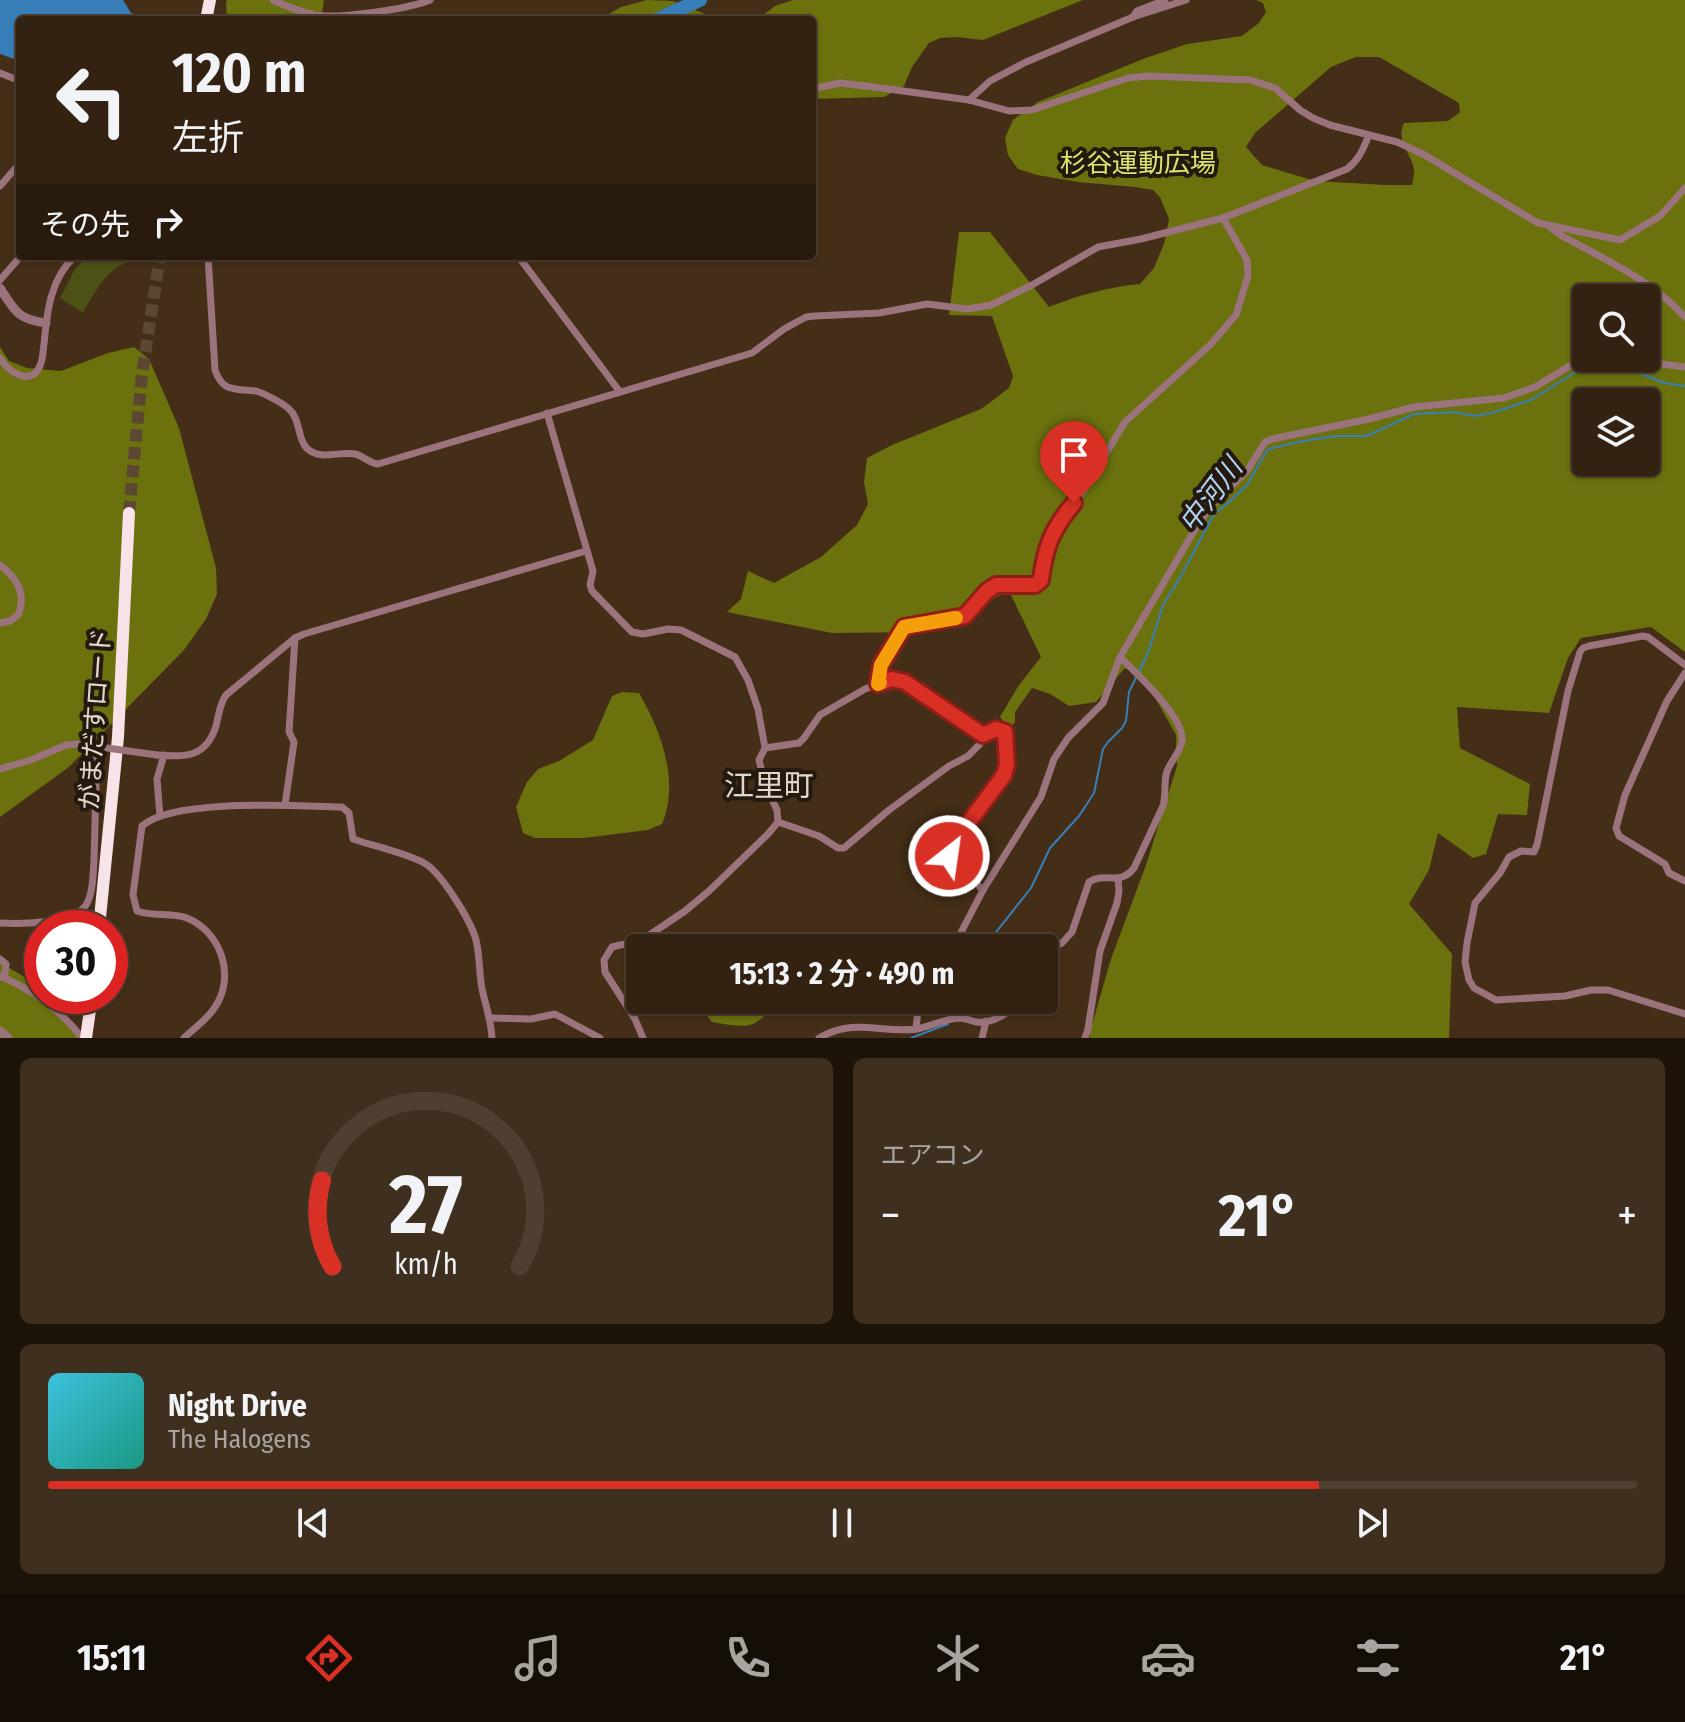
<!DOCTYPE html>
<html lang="ja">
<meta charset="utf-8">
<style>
:root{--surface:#321;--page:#3e2f1f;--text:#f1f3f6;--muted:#a9a49f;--line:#4e3f31;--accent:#d93025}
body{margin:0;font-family:"Fira Sans Condensed","Noto Sans JP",sans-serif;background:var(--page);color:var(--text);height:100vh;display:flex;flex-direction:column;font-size:30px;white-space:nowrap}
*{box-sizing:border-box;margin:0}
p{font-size:26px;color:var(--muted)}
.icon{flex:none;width:44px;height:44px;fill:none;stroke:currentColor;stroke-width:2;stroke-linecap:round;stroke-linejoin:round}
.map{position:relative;height:1038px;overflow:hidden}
.details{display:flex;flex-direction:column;gap:20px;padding:20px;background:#1c1309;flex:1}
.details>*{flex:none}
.guide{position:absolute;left:16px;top:16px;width:800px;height:244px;border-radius:8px;box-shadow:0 2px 6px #0004,0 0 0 2px var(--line);background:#321;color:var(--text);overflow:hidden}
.tools{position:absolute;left:1572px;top:284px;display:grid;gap:16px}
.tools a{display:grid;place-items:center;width:88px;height:88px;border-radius:8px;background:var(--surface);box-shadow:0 2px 6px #0004,0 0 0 2px var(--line);font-size:40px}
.speed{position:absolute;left:24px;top:910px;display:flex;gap:16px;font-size:40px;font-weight:700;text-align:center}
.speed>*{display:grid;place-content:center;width:104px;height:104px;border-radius:50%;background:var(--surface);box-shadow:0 2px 6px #0004,0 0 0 2px var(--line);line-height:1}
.speed .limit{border:12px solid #d22;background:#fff;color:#111}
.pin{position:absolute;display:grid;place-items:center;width:68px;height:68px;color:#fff;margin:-82px -34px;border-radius:50% 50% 50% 0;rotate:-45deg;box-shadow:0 0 8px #0007}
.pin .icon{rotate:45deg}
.me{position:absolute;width:88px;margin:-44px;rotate:30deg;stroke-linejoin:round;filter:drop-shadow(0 0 6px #0008)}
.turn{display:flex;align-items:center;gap:28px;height:168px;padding:0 24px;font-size:36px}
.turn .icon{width:104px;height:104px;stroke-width:2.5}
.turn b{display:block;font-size:56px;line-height:68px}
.then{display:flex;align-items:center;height:76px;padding:0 24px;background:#0003;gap:16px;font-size:30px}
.big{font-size:60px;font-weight:700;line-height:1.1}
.details .tile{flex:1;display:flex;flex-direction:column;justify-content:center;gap:12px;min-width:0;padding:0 28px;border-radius:12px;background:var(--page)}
.details .dial{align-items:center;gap:0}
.dial svg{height:208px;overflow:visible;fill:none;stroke:var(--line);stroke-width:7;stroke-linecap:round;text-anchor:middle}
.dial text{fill:var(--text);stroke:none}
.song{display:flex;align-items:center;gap:24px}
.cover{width:96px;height:96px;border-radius:12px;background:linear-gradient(135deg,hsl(190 70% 55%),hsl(170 70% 35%))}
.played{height:8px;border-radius:4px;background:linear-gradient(90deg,var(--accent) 80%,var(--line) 80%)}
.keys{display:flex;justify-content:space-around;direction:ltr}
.heat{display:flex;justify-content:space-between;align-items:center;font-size:44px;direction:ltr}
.details .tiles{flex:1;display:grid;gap:20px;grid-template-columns:1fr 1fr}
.tile:last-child{grid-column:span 2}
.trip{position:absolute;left:626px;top:934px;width:432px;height:80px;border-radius:8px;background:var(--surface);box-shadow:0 2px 6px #0004,0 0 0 2px var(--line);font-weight:700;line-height:80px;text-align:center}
.menu{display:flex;height:128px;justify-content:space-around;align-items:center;background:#140e07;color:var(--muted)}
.menu .icon{width:56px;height:56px}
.menu .current{color:var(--accent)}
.menu b{font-size:36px;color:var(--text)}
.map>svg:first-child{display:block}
</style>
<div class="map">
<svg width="1685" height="1038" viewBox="0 0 1685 1038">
<rect width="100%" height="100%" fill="#442e17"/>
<path fill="#4c5116" d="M88 256H122L127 263C106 269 94 294 83 313L60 298 75 269Z"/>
<g fill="#6a710d" fill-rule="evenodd">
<path d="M227 0H324L321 20H227L226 4Z"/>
<path d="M647 0 673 1 720 20H599L621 7Z"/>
<path d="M793 0H1083L983 40 957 37 940 38 929 43 912 67 904 86 884 97 812 99V20H757L775 6Z"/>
<path d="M1256 0H1685V652L1651 627 1581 638 1568 658 1549 713 1457 707 1460 748 1530 784 1527 815 1498 814 1486 854 1473 858 1438 833 1429 870 1409 904 1452 954 1449 1038H1090V1032L1111 959 1146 865 1177 766 1176 735 1143 676 1125 668 1096 702 1069 706 1050 694 1032 688 1015 712V722L1009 729 1000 717 1019 685 1041 657 1009 591 923 632 832 633 727 612 741 599 748 571 774 583 821 557 857 525 868 504 864 482 867 458 892 445 981 409 1009 388 1013 376 992 316 949 315 959 232H990L1049 307C1079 295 1108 287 1140 284L1154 268 1164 244 1169 219 1160 197 1153 190 1135 187 1078 182 1037 175 1018 169 1008 155 1005 138 1013 120 1038 102 1143 59 1187 44 1242 36 1259 23 1266 12 1263 3ZM1356 57H1379L1459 103 1460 112 1448 121 1404 123C1395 143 1412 153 1414 170 1414 173 1413 182 1412 185H1386L1315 181 1262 165 1246 147 1255 133 1331 67ZM1586 298H1646V358H1586ZM1586 402H1646V462H1586Z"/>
<path d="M0 347 9 361 27 368 61 371 108 353 134 347 149 359 179 428 216 568 217 594 206 619 184 650 69 767 0 817Z"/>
<path d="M622 692 639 693C661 730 680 782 662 824L648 830 584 838H535L523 833 516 807 527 782 538 769 559 761 593 740 612 696Z"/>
<path d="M788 938 801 948H734L736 945Z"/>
<path d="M0 963 25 977 59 1014 84 1038H0Z"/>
<path d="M703 1000H778C754 1031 749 1028 712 1022L703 1010Z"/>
</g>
<path fill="#387fb9" d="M0 0H123L131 13 155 20H20V61L0 54Z"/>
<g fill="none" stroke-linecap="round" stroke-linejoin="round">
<g stroke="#387fb9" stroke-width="2">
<path d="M987 948 993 936 1031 888 1050 848 1079 816 1094 793 1103 749 1108 742 1122 728 1126 721 1129 692 1148 653 1163 605 1181 576 1214 514 1228 503 1247 485 1266 452 1269 449 1298 442 1335 436H1367L1414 414 1454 412 1476 416 1495 412 1531 400 1590 363 1611 366 1637 372 1664 383 1685 386"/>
<path d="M957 1012 964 1000"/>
<path d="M911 1038 948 1024"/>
</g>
<path stroke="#387fb9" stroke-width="14" d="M656 20 700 0"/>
<path stroke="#5c4732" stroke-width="12" stroke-dasharray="12 6" stroke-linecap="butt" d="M129 513 142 374 160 256"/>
<g stroke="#9b737d" stroke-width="7">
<path d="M273 0C286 6 301 12 315 15 338 19 409 9 430 0"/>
<path d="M1133 17 1137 11 1165 0"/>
<path d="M0 73 20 81"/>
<path d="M812 89 840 83 874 87 969 100 1009 111 1032 110 1128 78 1148 76 1250 80 1275 88 1300 110 1313 118 1330 125 1397 142 1423 154 1538 223 1620 240 1660 216 1685 188"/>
<path d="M969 100 990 81 1026 62 1133 17 1186 0"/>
<path d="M0 186 20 163"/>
<path d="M1551 228 1562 236C1606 260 1651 280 1685 317"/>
<path d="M208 256 215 370C223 394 237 388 256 391 263 393 283 403 289 409 302 420 296 444 312 452 325 459 341 451 355 454 364 456 368 463 378 464L752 353 784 329 806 317 815 316 879 313 927 304 968 309 991 305 1032 285 1098 247 1141 239 1223 218 1347 169C1359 160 1363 149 1369 135"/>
<path d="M518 256 620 392"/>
<path d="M540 256 549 258 554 256"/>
<path d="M0 280 21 256"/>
<path d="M0 358C7 370 29 387 39 368 43 361 43 351 44 344 47 312 50 279 75 256"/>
<path d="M1615 358 1685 367"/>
<path d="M547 413 593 571 590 585 592 591 632 632 643 634 668 629 681 630 735 657 748 680 758 709 765 748 759 760 765 784 777 810 778 822 768 834 709 891 685 911 642 940 612 947 604 960 605 972 635 1019 643 1038"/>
<path d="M0 565C17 578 27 594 18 615L10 621 0 623"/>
<path d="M1685 665 1648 637 1643 636 1589 646 1583 648 1580 652 1568 691 1537 845 1534 852 1521 851 1509 857 1500 873 1475 903 1467 943 1465 962 1469 980 1474 988 1496 1000 1565 996 1591 990H1608L1685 1014"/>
<path d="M1685 673 1667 701 1625 795 1616 828 1619 836 1665 864 1669 873 1685 881"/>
<path d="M878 684 881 665 904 627 965 616 987 591 996 585H1035L1041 580 1047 546 1052 531 1084 490 1125 422 1210 345 1236 315 1248 276 1247 260 1223 218"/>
<path d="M765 748 799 743 804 738 820 715 865 689 892 679 905 682 983 735"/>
<path d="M157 755C185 757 206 758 216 726 219 715 219 705 226 695L295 638 304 634 586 551"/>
<path d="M0 769 31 760 66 745 76 744 100 747"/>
<path d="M285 805 294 742 289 732 295 638"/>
<path d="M160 816 157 779 164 755"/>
<path d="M778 822 819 836 838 848H844L889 810 949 766 968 756 980 744 983 735 996 729H1001L1006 735 1007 764 1004 775 949 849V856L983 890"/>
<path d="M0 923C20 924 73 924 86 905 93 894 93 874 94 861L97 747"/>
<path d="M953 948 983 890 1041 797 1054 759 1068 738 1103 703 1120 657 1197 526 1211 506 1247 471 1265 442 1272 439 1369 419 1414 407 1504 398 1535 387 1586 356"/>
<path d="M1044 951 1062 943 1072 932 1089 882C1106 871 1119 887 1134 868L1163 806C1166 796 1164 786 1166 775 1168 763 1180 754 1182 741 1186 719 1136 673 1120 657"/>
<path d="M0 959 6 964 5 973 1 977"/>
<path d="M0 976C32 990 61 1010 82 1038"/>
<path d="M491 1018 531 1019 555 1014 600 1038"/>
<path d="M916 1029 919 1000"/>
<path d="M184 1038C194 1028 208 1019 215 1007 236 976 221 932 187 918 171 912 153 917 137 911L133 895 142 826C174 798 298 806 342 807L349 813 353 839C373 846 406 853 424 863 441 872 471 921 476 940 480 956 479 973 482 989 486 1007 491 1020 492 1038"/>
<path d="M819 1038C857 1017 880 1034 917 1029 931 1026 945 1019 959 1018 966 1018 971 1021 977 1022 993 1024 1011 1012 1020 1000"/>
<path d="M982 1038 986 1021"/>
<path d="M1085 1038 1088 1029 1100 951 1117 903 1119 891 1118 879"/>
</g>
<g stroke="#9b737d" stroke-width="9">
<path d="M0 288C15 311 17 319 46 323"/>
<path d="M0 1031 8 1038"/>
</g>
<g stroke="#f8e4e8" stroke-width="12">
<path d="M206 20 210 0"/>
<path d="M99 928 118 737 129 513"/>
<path d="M86 1038 92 996"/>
</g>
<path stroke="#9b737d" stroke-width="7" d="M100 747 157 755"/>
</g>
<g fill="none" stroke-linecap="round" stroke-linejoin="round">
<defs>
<path id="route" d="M949 856V849L1004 775 1007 764 1005 732 996 729 983 735 905 682 892 679 878 684 881 665 904 627 965 616 987 591 996 585H1035L1041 580C1045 547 1052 529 1074 503"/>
</defs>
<use href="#route" stroke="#8d1f18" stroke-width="20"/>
<use href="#route" stroke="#d93025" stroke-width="14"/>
<path stroke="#f59e0b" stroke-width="14" d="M880 683 878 684 881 665 904 627 956 618"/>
</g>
<g text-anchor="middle" stroke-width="8" stroke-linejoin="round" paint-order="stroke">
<g font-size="26" fill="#d9e56e" stroke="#23190f">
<text x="1138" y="172">杉谷運動広場</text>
</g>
<g font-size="26" fill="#e4d6c8" stroke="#23190f">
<text transform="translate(95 719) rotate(-86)" y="9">がまだすロード</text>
</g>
<g font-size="28" font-style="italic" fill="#afd2f1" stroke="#23190f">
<text transform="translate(1210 495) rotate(-53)" y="10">中河川</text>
</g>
<g font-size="30" fill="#e4d6c8" stroke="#23190f">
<text x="769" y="796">江里町</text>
</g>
</g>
</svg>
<div class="tools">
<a><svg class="icon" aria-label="search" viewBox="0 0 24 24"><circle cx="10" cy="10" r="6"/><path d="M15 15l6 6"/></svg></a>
<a><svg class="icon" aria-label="layers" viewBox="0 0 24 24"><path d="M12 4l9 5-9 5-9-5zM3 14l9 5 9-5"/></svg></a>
</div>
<div class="speed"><div class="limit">30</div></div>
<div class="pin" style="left:1074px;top:503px;background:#d93025"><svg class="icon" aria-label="arrive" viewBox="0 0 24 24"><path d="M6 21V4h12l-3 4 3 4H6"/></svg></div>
<svg class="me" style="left:949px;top:856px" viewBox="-20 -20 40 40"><circle r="17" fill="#d93025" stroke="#fff" stroke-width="3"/><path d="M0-11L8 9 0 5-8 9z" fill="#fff"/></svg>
<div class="trip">15:13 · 2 分 · 490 m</div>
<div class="guide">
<div class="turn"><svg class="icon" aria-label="left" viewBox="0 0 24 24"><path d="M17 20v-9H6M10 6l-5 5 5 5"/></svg><div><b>120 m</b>左折</div></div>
<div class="then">その先<svg class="icon" aria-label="right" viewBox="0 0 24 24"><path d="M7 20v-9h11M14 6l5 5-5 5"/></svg></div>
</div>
</div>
<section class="details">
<div class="tiles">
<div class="tile dial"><svg viewBox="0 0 100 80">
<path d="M14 69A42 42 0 1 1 86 69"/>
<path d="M14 69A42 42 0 0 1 10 36" stroke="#d93025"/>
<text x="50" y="56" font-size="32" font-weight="700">27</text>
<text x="50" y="72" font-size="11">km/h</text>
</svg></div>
<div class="tile"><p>エアコン</p>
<div class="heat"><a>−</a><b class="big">21°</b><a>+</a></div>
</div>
<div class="tile">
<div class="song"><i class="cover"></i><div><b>Night Drive</b><p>The Halogens</p></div></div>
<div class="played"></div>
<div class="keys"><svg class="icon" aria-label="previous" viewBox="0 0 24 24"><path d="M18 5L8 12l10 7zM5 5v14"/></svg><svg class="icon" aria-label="pause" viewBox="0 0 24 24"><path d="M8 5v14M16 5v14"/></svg><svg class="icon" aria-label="next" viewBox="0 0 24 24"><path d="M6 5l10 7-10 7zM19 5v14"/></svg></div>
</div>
</div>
</section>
<nav class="menu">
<b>15:11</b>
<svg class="icon current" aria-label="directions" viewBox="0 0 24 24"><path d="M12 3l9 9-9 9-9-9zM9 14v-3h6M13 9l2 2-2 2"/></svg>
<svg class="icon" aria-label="music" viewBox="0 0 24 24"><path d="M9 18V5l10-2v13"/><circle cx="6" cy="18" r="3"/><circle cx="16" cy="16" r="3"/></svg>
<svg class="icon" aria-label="phone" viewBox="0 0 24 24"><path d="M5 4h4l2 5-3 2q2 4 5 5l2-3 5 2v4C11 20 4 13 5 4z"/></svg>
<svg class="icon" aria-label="climate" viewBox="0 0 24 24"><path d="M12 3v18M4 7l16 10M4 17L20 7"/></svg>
<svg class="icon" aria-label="car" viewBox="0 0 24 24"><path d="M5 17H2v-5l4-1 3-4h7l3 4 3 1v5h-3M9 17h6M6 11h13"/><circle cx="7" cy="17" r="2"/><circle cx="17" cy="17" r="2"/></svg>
<svg class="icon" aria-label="filters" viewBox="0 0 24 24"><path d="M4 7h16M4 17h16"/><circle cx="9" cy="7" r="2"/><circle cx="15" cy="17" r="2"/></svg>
<b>21°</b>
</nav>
